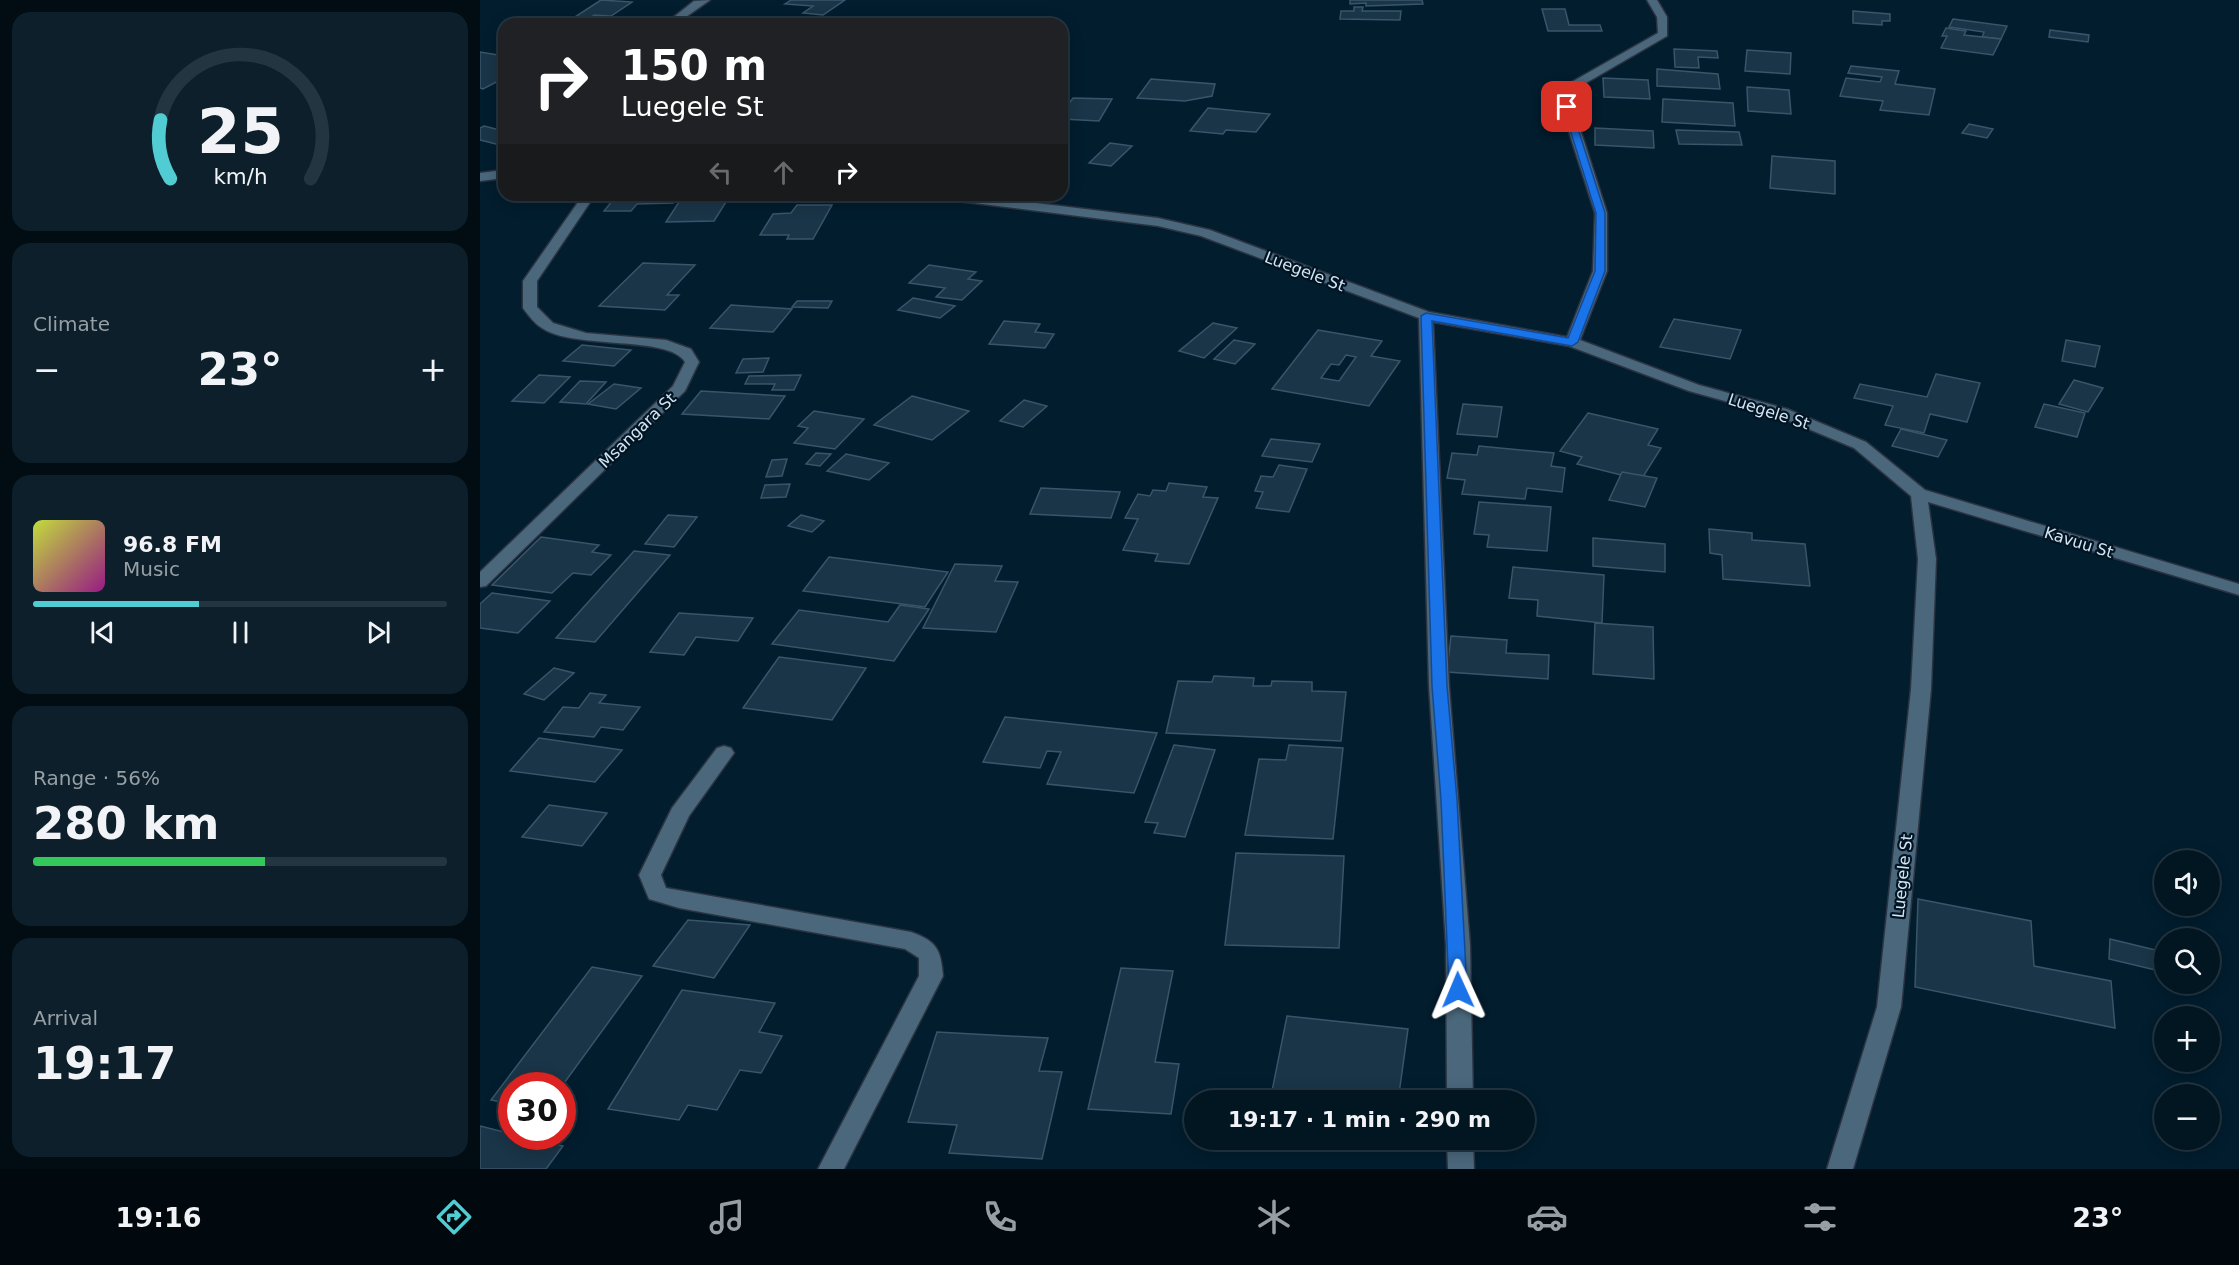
<!DOCTYPE html>
<meta charset="utf-8">
<style>
:root{--surface:#021622;--page:#0c1f2a;--text:#f1f3f6;--muted:#969fa5;--line:#233540;--accent:#51ccd2}
body{margin:0;font-family:"DejaVu Sans",sans-serif;background:var(--page);color:var(--text);height:100vh;display:flex;flex-direction:column;font-size:22px;white-space:nowrap}
*{box-sizing:border-box;margin:0}
p{font-size:20px;color:var(--muted)}
.icon{flex:none;width:33px;height:33px;fill:none;stroke:currentColor;stroke-width:2;stroke-linecap:round;stroke-linejoin:round}
.map{position:relative;flex:1;overflow:hidden}
.sheet{display:flex;flex-direction:column;gap:12px;padding:12px;background:#010c13;width:480px}
.sheet>*{flex:none}
.banner{position:absolute;left:18px;top:18px;width:570px;height:183px;border-radius:18px;box-shadow:0 3px 15px #0003,0 0 0 2px var(--line);background:#202124;color:#fff;overflow:hidden}
.fabs{position:absolute;left:1674px;top:850px;display:grid;gap:12px}
.fabs a{display:grid;place-items:center;width:66px;height:66px;border-radius:50%;background:var(--surface);box-shadow:0 3px 15px #0003,0 0 0 2px var(--line);font-size:30px}
.speed{position:absolute;left:18px;top:1072px;display:flex;gap:12px;font-size:30px;font-weight:700;text-align:center}
.speed>*{display:grid;place-content:center;width:78px;height:78px;border-radius:50%;background:var(--surface);box-shadow:0 3px 15px #0003,0 0 0 2px var(--line);line-height:1}
.speed .limit{border:9px solid #d22;background:#fff;color:#111}
.pin{position:absolute;display:grid;place-items:center;width:51px;height:51px;color:#fff;margin:-26px;border-radius:12px;box-shadow:0 3px 9px #0006}
.me{position:absolute;width:66px;margin:-33px;rotate:359deg;stroke-linejoin:round;filter:drop-shadow(0 0 4px #0008)}
.turn{display:flex;align-items:center;gap:21px;height:126px;padding:0 24px;font-size:27px}
.turn .icon{width:78px;height:78px;stroke-width:2.5}
.turn b{display:block;font-size:42px;line-height:51px}
.lanes{display:flex;align-items:center;height:57px;padding:0 24px;background:#0003;justify-content:center;gap:30px;direction:ltr}
.lanes .off{opacity:.35}
.big{font-size:45px;font-weight:700;line-height:1.1}
.sheet .widget{flex:1;display:flex;flex-direction:column;justify-content:center;gap:9px;min-width:0;padding:0 21px;border-radius:18px;background:var(--page)}
.sheet .dial{align-items:center;gap:0}
.dial svg{height:156px;overflow:visible;fill:none;stroke:var(--line);stroke-width:7;stroke-linecap:round;text-anchor:middle}
.dial text{fill:var(--text);stroke:none}
.song{display:flex;align-items:center;gap:18px}
.cover{width:72px;height:72px;border-radius:9px;background:linear-gradient(135deg,hsl(70 70% 55%),hsl(310 70% 35%))}
.played{height:6px;border-radius:3px;background:linear-gradient(90deg,var(--accent) 40%,var(--line) 40%)}
.keys{display:flex;justify-content:space-around;direction:ltr}
.heat{display:flex;justify-content:space-between;align-items:center;font-size:33px;direction:ltr}
.charge{height:9px;border-radius:4px;background:linear-gradient(90deg,#34c759 56%,var(--line) 0)}
.trip{position:absolute;left:704px;top:1090px;width:351px;height:60px;border-radius:30px;background:var(--surface);box-shadow:0 3px 15px #0003,0 0 0 2px var(--line);font-weight:700;line-height:60px;text-align:center}
.dock{display:flex;height:96px;justify-content:space-around;align-items:center;background:#01090e;color:var(--muted)}
.dock .icon{width:42px;height:42px}
.dock .on{color:var(--accent)}
.dock b{font-size:27px;color:var(--text)}
main{display:flex;flex:1;min-height:0}
.map>svg:first-child{display:block}
</style>
<main>
<section class="sheet">
<div class="widget dial"><svg viewBox="0 0 100 80">
<path d="M14 69A42 42 0 1 1 86 69"/>
<path d="M14 69A42 42 0 0 1 9 39" stroke="#51ccd2"/>
<text x="50" y="56" font-size="32" font-weight="700">25</text>
<text x="50" y="72" font-size="11">km/h</text>
</svg></div>
<div class="widget"><p>Climate</p>
<div class="heat"><a>−</a><b class="big">23°</b><a>+</a></div>
</div>
<div class="widget">
<div class="song"><i class="cover"></i><div><b>96.8 FM</b><p>Music</p></div></div>
<div class="played"></div>
<div class="keys"><svg class="icon" aria-label="previous" viewBox="0 0 24 24"><path d="M18 5L8 12l10 7zM5 5v14"/></svg><svg class="icon" aria-label="pause" viewBox="0 0 24 24"><path d="M8 5v14M16 5v14"/></svg><svg class="icon" aria-label="next" viewBox="0 0 24 24"><path d="M6 5l10 7-10 7zM19 5v14"/></svg></div>
</div>
<div class="widget"><p>Range · 56%</p><b class="big">280 km</b><div class="charge"></div></div>
<div class="widget"><p>Arrival</p><b class="big">19:17</b></div>
</section>
<div class="map">
<svg width="1759" height="1169" viewBox="0 0 1759 1169">
<rect width="100%" height="100%" fill="#021d2e"/>
<g fill="#1a3548" stroke="#395569" stroke-width="1.5" fill-rule="evenodd">
<path d="M121 0 152 2 131 16 114 15 110 18 126 19 118 24H84Z"/>
<path d="M311 0H365L343 15 323 13 333 6 305 4Z"/>
<path d="M870 0H942L943 4 886 6V3L870 4Z"/>
<path d="M874 7H883L882 11H921L920 20 860 19 861 11H874Z"/>
<path d="M1062 9H1085L1089 25H1120L1122 31H1068Z"/>
<path d="M1373 11 1410 14V21H1402V25L1373 23Z"/>
<path d="M1473 19 1527 26 1521 39 1502 37 1504 32 1469 27Z"/>
<path d="M1466 28 1486 31 1484 35 1521 39 1513 55 1461 48 1467 36H1462Z"/>
<path d="M1570 30 1609 35 1608 42 1569 37Z"/>
<path d="M1194 49 1237 51 1238 58 1218 57 1219 68 1195 67Z"/>
<path d="M1267 50 1311 53 1310 74 1265 71Z"/>
<path d="M0 52 24 56V78L3 89 0 88Z"/>
<path d="M1371 66 1419 71 1415 84 1455 89 1449 115 1400 110 1403 101 1360 96 1366 78 1400 82 1402 77 1368 73Z"/>
<path d="M1177 69 1238 74 1240 89 1177 86Z"/>
<path d="M1123 78 1168 80 1170 99 1124 97Z"/>
<path d="M671 79 735 84 732 96 705 101 657 98Z"/>
<path d="M1267 87 1309 90 1311 114 1268 111Z"/>
<path d="M593 98 632 99 619 121 582 119V109H585Z"/>
<path d="M1183 99 1253 103 1255 126 1182 122Z"/>
<path d="M728 108 790 114 776 132 746 130 743 134 710 131Z"/>
<path d="M1489 124 1513 129 1507 138 1482 133Z"/>
<path d="M4 126 24 131V146L0 140V128Z"/>
<path d="M1115 128 1173 131 1174 148 1115 145Z"/>
<path d="M1196 130 1259 132 1262 145 1199 144Z"/>
<path d="M630 143 652 146 631 166 609 163Z"/>
<path d="M1292 156 1355 161V194L1290 188Z"/>
<path d="M137 195H199L193 203 157 204 151 211H124Z"/>
<path d="M199 202H246L234 221 186 222Z"/>
<path d="M317 205H352L333 239H307L309 235H280L293 214 311 213Z"/>
<path d="M163 263 215 265 187 295H199L185 310 119 306Z"/>
<path d="M449 265 496 272 488 279 502 281 482 300 456 297 465 288 429 283Z"/>
<path d="M433 298 475 306 460 318 418 310Z"/>
<path d="M317 301H352L348 308 312 307Z"/>
<path d="M251 305 312 309 293 332 230 328Z"/>
<path d="M1194 319 1261 330 1250 359 1180 347Z"/>
<path d="M524 321 560 324 555 332 574 334 565 348 509 344Z"/>
<path d="M733 323 757 328 724 358 699 351Z"/>
<path d="M838 330 902 341 891 356 920 361 889 406 792 389ZM866 355 876 357 859 381 841 378 851 364 859 365Z"/>
<path d="M754 340 775 344 755 364 734 359Z"/>
<path d="M1586 340 1620 346 1615 367 1582 361Z"/>
<path d="M102 345 151 350 134 366 83 361Z"/>
<path d="M289 358 283 372 256 373 263 359Z"/>
<path d="M1456 374 1500 383 1487 422 1450 414 1444 433 1405 425 1413 406 1374 398 1380 384 1447 397Z"/>
<path d="M59 375 90 377 64 403 32 401Z"/>
<path d="M321 375 314 390H292L295 384H265L269 376Z"/>
<path d="M1594 380 1623 388 1608 412 1579 404Z"/>
<path d="M100 381 126 382 106 404 80 402Z"/>
<path d="M134 384 161 388 136 409 108 404Z"/>
<path d="M221 391 305 396 289 419 202 414Z"/>
<path d="M432 396 489 411 452 440 394 425Z"/>
<path d="M544 400 567 406 543 427 520 421Z"/>
<path d="M983 404 1022 407 1017 437 977 434Z"/>
<path d="M1564 404 1605 413 1597 437 1555 427Z"/>
<path d="M334 411 384 419 355 449 314 443 328 428 318 426Z"/>
<path d="M1108 413 1178 429 1168 445 1181 448 1161 480 1097 464 1102 457 1080 451Z"/>
<path d="M1421 429 1467 440 1458 457 1412 446Z"/>
<path d="M791 439 840 444 832 462 782 456Z"/>
<path d="M999 446 1074 453 1071 466 1085 468 1082 492 1047 488 1045 499 982 494 985 480 967 478 972 453 997 455Z"/>
<path d="M336 453 351 454 340 466 326 464Z"/>
<path d="M366 454 409 463 389 480 347 471Z"/>
<path d="M307 459 302 476 286 477 292 460Z"/>
<path d="M799 465 827 469 809 512 776 508 783 492 775 491 781 476 793 477Z"/>
<path d="M1142 472 1177 478 1165 507 1129 500Z"/>
<path d="M689 483 727 487 723 497 738 498 709 564 675 561 678 554 643 550 658 519 645 518 658 494 670 496 673 490 686 491Z"/>
<path d="M310 484 306 497 281 498 285 485Z"/>
<path d="M561 488 640 492 631 518 550 514Z"/>
<path d="M999 502 1071 507 1067 551 1007 547 1009 535 994 534Z"/>
<path d="M188 515 217 517 194 547 165 544Z"/>
<path d="M321 515 344 521 332 532 308 526Z"/>
<path d="M1229 529 1272 533V540L1325 544 1330 586 1243 579 1242 555 1230 553Z"/>
<path d="M61 537 119 545 112 552 131 555 111 575 93 573 72 593 12 585Z"/>
<path d="M1113 538 1185 544V572L1113 566Z"/>
<path d="M154 551 190 555 115 642 76 638Z"/>
<path d="M349 557 468 572 445 607 323 591Z"/>
<path d="M475 564 522 566 515 581 538 582 516 632 443 628Z"/>
<path d="M1033 567 1124 575 1122 623 1057 616 1058 600 1029 598Z"/>
<path d="M12 593 70 601 38 633 0 628V604Z"/>
<path d="M420 605 449 609 414 661 292 644 319 610 408 622Z"/>
<path d="M199 613 273 618 258 641 216 637 204 655 170 652Z"/>
<path d="M1115 623 1173 627 1174 679 1113 674Z"/>
<path d="M971 636 1027 640 1026 653 1069 655 1068 679 967 672Z"/>
<path d="M299 657 386 668 352 720 263 708Z"/>
<path d="M74 668 94 673 64 700 44 694Z"/>
<path d="M734 676 774 678 773 686H791L792 681 832 682V691L866 692 861 741 686 733 698 681 732 682Z"/>
<path d="M110 693 126 695 119 703 160 707 143 730 121 727 114 737 64 732 83 707 99 708Z"/>
<path d="M525 717 677 733 654 793 567 784 581 752 567 751 560 768 503 762Z"/>
<path d="M59 738 142 750 115 782 30 771Z"/>
<path d="M694 745 735 750 705 837 674 833 678 823 665 822Z"/>
<path d="M809 745 863 748 853 839 765 835 779 759 806 760Z"/>
<path d="M69 805 127 813 102 846 42 837Z"/>
<path d="M756 853 864 856 859 948 745 945Z"/>
<path d="M1438 899 1551 921 1554 966 1631 981 1635 1028 1435 987Z"/>
<path d="M208 920 270 925 234 978 173 966Z"/>
<path d="M1630 939 1684 952V972L1629 959Z"/>
<path d="M112 967 162 976 82 1086H32V1104L11 1100Z"/>
<path d="M641 968 693 971 675 1062 699 1064 691 1114 608 1109Z"/>
<path d="M202 990 295 1003 279 1032 302 1036 281 1073 260 1070 237 1110 208 1105 199 1120 128 1109Z"/>
<path d="M807 1016 928 1029 918 1101H790Z"/>
<path d="M457 1032 568 1038 559 1071 582 1072 562 1159 469 1153 477 1125 428 1122Z"/>
<path d="M0 1126 32 1134V1137H44L83 1146 66 1169H0Z"/>
</g>
<g fill="none" stroke-linecap="round" stroke-linejoin="round">
<defs>
<g id="street">
<path d="M230 0 196 24H185L214 1Z"/>
<path d="M1167 0H1177L1187 17V36L1099 87 1093 107 1127 213V271L1100 340 1219 385 1307 409 1386 442 1445 490 1759 584V595L1448 502 1456 559 1451 689 1421 1007 1373 1169H1347L1397 1007 1431 689 1438 559 1431 496 1374 448 1295 415 1209 391 1089 346 953 322 969 686 990 945 993 1101H967L966 945 949 686 939 318 721 236 678 226 462 199 456 195H492L678 218 730 230 949 312 1087 337 1113 271 1115 213 1081 107 1090 83 1178 33 1177 17Z"/>
<path d="M24 170V178L0 181V173Z"/>
<path d="M103 195H115L57 281V307L73 323 106 333 186 340 211 349 219 362 205 391 6 586 0 587V572L193 386 205 362C189 335 94 350 62 328 55 324 48 315 43 308V281Z"/>
<path d="M244 746 251 748 254 753 209 816 181 875 186 888 431 932C457 941 461 950 463 976L364 1169H338L439 976V958L425 949 199 908 169 899 159 875 192 808 237 748Z"/>
<path d="M967 1140H993L994 1169H968Z"/>
</g>
</defs>
<use href="#street" stroke="#2b3342" stroke-width="3"/>
<use href="#street" fill="#4a677b" fill-rule="evenodd"/>
</g>
<path fill="#1a73e8" stroke="#114b97" stroke-width="1.5" d="M1087 104 1091 107 1125 213V271L1098 342 1092 346 952 321 967 686 977 800 987 990 985 994 978 997 972 994 969 990 961 800 952 686 941 316 946 313 1088 338 1115 271 1116 213 1083 107Z"/>
<g text-anchor="middle" stroke-width="4.5" stroke-linejoin="round" paint-order="stroke">
<g font-size="16" fill="#d5e5f1" stroke="#001424">
<text transform="translate(825 271) rotate(21)" y="6">Luegele St</text>
<text transform="translate(1289 411) rotate(18)" y="6">Luegele St</text>
<text transform="translate(157 430) rotate(-44)" y="6">Msangara St</text>
<text transform="translate(1599 542) rotate(17)" y="6">Kavuu St</text>
<text transform="translate(1422 876) rotate(-84)" y="6">Luegele St</text>
</g>
</g>
</svg>
<div class="fabs">
<a><svg class="icon" aria-label="sound" viewBox="0 0 24 24"><path d="M4 9h4l5-4v14l-5-4H4zM17 9q2 3 0 6"/></svg></a>
<a><svg class="icon" aria-label="search" viewBox="0 0 24 24"><circle cx="10" cy="10" r="6"/><path d="M15 15l6 6"/></svg></a>
<a>+</a>
<a>−</a>
</div>
<div class="speed"><div class="limit">30</div></div>
<div class="pin" style="left:1087px;top:107px;background:#d93025"><svg class="icon" aria-label="arrive" viewBox="0 0 24 24"><path d="M6 21V4h12l-3 4 3 4H6"/></svg></div>
<svg class="me" style="left:978px;top:990px" viewBox="-20 -20 40 40"><path d="M0-17L14 15 0 8-14 15z" fill="#1a73e8" stroke="#fff" stroke-width="4"/></svg>
<div class="trip">19:17 · 1 min · 290 m</div>
<div class="banner">
<div class="turn"><svg class="icon" aria-label="right" viewBox="0 0 24 24"><path d="M7 20v-9h11M14 6l5 5-5 5"/></svg><div><b>150 m</b>Luegele St</div></div>
<div class="lanes"><svg class="icon off" aria-label="left" viewBox="0 0 24 24"><path d="M17 20v-9H6M10 6l-5 5 5 5"/></svg><svg class="icon off" aria-label="ahead" viewBox="0 0 24 24"><path d="M12 20V5M6 11l6-6 6 6"/></svg><svg class="icon" aria-label="right" viewBox="0 0 24 24"><path d="M7 20v-9h11M14 6l5 5-5 5"/></svg></div>
</div>
</div>
</main>
<nav class="dock">
<b>19:16</b>
<svg class="icon on" aria-label="directions" viewBox="0 0 24 24"><path d="M12 3l9 9-9 9-9-9zM9 14v-3h6M13 9l2 2-2 2"/></svg>
<svg class="icon" aria-label="music" viewBox="0 0 24 24"><path d="M9 18V5l10-2v13"/><circle cx="6" cy="18" r="3"/><circle cx="16" cy="16" r="3"/></svg>
<svg class="icon" aria-label="phone" viewBox="0 0 24 24"><path d="M5 4h4l2 5-3 2q2 4 5 5l2-3 5 2v4C11 20 4 13 5 4z"/></svg>
<svg class="icon" aria-label="climate" viewBox="0 0 24 24"><path d="M12 3v18M4 7l16 10M4 17L20 7"/></svg>
<svg class="icon" aria-label="car" viewBox="0 0 24 24"><path d="M5 17H2v-5l4-1 3-4h7l3 4 3 1v5h-3M9 17h6M6 11h13"/><circle cx="7" cy="17" r="2"/><circle cx="17" cy="17" r="2"/></svg>
<svg class="icon" aria-label="filters" viewBox="0 0 24 24"><path d="M4 7h16M4 17h16"/><circle cx="9" cy="7" r="2"/><circle cx="15" cy="17" r="2"/></svg>
<b>23°</b>
</nav>
